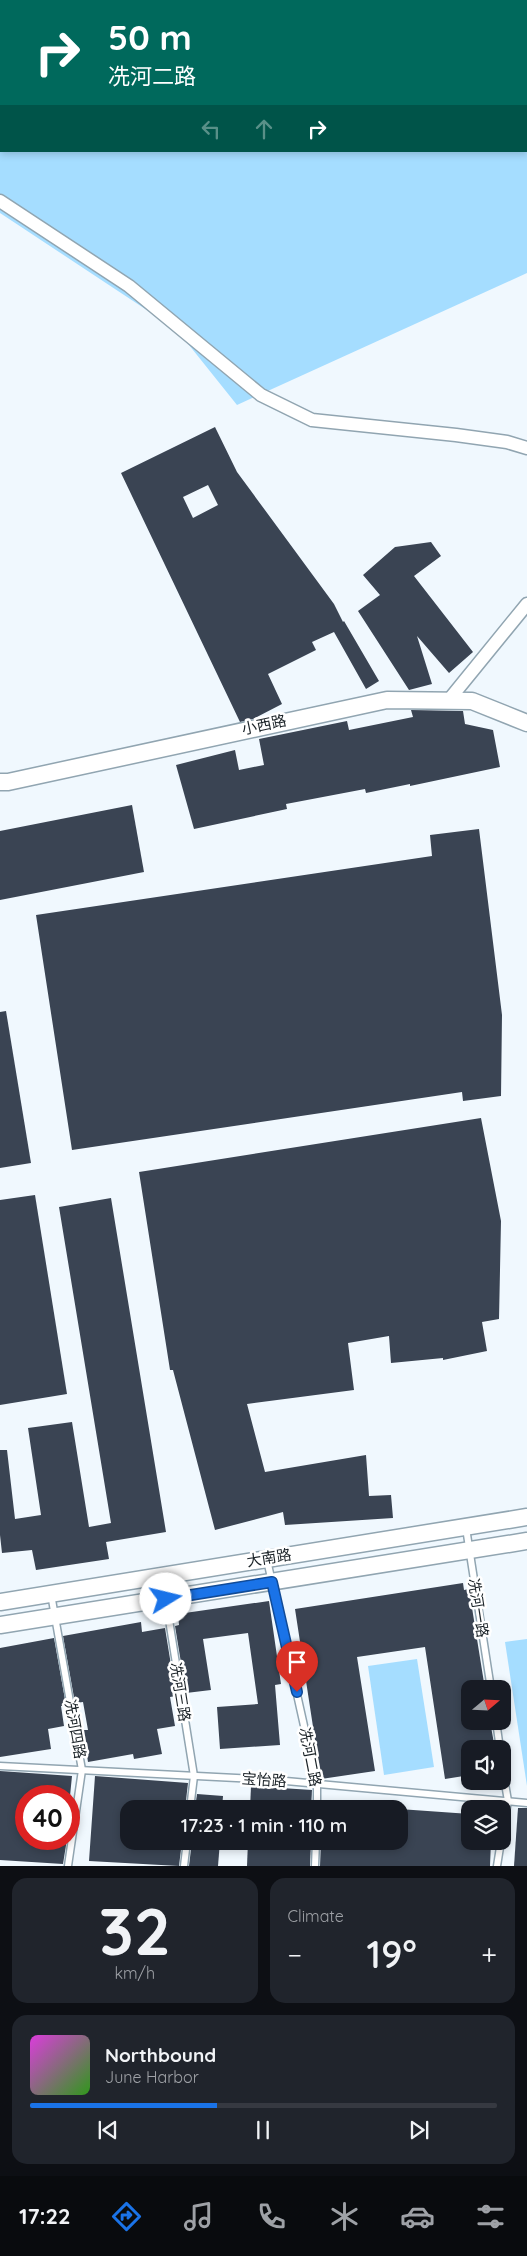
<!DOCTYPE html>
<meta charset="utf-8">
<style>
:root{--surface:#171b24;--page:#20242c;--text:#f1f3f6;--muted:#9ea1a6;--line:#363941;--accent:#1a73e8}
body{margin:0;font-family:Quicksand,"Noto Sans SC",sans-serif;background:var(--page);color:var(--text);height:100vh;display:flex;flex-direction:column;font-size:19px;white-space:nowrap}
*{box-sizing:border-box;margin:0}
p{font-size:16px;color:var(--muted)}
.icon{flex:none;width:28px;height:28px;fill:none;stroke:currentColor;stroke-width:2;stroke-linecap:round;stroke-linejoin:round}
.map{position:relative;height:1866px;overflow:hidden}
.drawer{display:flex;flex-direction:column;gap:12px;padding:12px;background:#0d0f14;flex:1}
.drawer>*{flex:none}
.banner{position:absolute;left:0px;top:0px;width:528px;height:152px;box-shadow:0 2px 8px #0003;background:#00695c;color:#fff;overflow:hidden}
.needle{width:32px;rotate:71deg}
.buttons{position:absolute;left:461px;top:1680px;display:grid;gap:10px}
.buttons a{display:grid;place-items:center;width:50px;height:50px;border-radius:10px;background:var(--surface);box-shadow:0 2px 8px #0003;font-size:25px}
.speed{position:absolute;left:15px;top:1785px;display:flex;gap:10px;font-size:25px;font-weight:700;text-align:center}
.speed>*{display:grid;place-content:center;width:65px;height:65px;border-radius:50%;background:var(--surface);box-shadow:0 2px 8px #0003;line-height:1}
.speed .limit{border:8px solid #d22;background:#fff;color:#111}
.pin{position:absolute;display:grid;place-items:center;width:42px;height:42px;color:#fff;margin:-51px -21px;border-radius:50% 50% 50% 0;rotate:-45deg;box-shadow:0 0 5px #0007}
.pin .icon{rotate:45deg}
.me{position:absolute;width:55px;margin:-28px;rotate:81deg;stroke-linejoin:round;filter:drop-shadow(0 0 4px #0008)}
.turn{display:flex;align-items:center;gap:18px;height:105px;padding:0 25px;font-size:22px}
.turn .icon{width:65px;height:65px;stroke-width:2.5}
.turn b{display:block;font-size:35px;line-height:42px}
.lanes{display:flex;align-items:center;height:48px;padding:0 25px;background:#0003;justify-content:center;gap:25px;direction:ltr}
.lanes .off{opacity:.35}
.big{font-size:38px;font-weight:600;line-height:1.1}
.drawer .widget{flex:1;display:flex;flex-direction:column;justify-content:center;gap:8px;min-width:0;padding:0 18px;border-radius:15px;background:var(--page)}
.drawer .dial{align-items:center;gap:0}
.dial b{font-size:65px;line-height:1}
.song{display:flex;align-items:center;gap:15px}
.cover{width:60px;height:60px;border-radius:8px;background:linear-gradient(135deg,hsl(300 70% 55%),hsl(110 70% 35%))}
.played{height:5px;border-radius:2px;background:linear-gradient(90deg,var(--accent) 40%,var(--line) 40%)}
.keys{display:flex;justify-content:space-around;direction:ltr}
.heat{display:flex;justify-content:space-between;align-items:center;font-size:28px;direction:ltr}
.drawer .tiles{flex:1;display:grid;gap:12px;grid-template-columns:1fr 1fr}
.widget:last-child{grid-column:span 2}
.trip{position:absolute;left:120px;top:1800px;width:288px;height:50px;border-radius:15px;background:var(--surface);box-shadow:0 2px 8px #0003;font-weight:600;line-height:50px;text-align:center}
.tabs{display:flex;height:80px;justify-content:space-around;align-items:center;background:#090b0e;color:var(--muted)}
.tabs .icon{width:35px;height:35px}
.tabs .current{color:var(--accent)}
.tabs b{font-size:22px;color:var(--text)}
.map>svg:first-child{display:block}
</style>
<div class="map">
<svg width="527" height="1866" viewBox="0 0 527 1866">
<rect width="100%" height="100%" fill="#f0f8fe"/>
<g fill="#a5ddff" fill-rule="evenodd">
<path d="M0 0H527V273L237 405 177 330 0 213ZM1 1H526V151H1Z"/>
<path d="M527 1639V1786L505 1642Z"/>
<path d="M417 1659 434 1767 384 1775 368 1666Z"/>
</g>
<g fill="#3a4453" fill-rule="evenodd">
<path d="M215 427 237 472 334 604 343 622 344 621 379 681 366 689 334 632 312 642 316 650 268 674 282 704 253 719 240 722 121 473ZM208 485 218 505 193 518 183 497Z"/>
<path d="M431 542 441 556 414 576 473 652 449 673 417 636 432 684 409 690 358 611 380 595 363 575 395 547Z"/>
<path d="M411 710 463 711 465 724 493 730 500 767 410 786V784L366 793 365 789 286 804 287 809 194 829 176 765 235 750 239 770 264 765 259 739 347 721 349 730 413 717Z"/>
<path d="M132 805 144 872 0 900V831Z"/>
<path d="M479 829 502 1015 501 1096 463 1101 462 1092 72 1150 36 915 432 856 430 835Z"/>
<path d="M6 1011 31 1163 0 1168V1012Z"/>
<path d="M481 1118 501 1221 499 1319 482 1322 487 1351 443 1360V1358L391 1363 389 1336 348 1343 354 1390 247 1404 265 1472 366 1455 369 1496 391 1495 393 1518 285 1525 283 1512 215 1530 173 1370H170L139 1172Z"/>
<path d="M35 1195 67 1394 0 1405V1200Z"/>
<path d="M111 1198 166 1532 106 1542 109 1559 36 1570 32 1550 2 1553 0 1535V1450H7L15 1519 41 1515 28 1428 72 1422 89 1527 111 1523 59 1207Z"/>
<path d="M463 1583 464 1590 469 1589 485 1689H470V1721H490L495 1749H470V1775L445 1779 425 1647 357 1657 375 1771 321 1779 295 1609Z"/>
<path d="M269 1601 281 1684 275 1685 280 1745 220 1749 217 1707 258 1704 248 1633 203 1639 211 1690 186 1693 175 1626 179 1625 178 1614Z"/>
<path d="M141 1622 142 1632 165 1628 176 1696 170 1697 175 1726 157 1729 162 1754 134 1759 133 1754 88 1762 83 1730H88L83 1702 75 1703 63 1636Z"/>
<path d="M54 1638 66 1705 61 1706 64 1726 48 1729 51 1749 0 1757V1648Z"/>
<path d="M0 1771 72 1776 70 1796H26V1839H67L63 1864 0 1860Z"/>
<path d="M95 1776 188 1783 185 1809H129V1841H182L179 1866 89 1861Z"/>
<path d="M251 1786 312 1790 311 1809H250Z"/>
<path d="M197 1794 223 1796 222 1809H195Z"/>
<path d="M518 1808H527V1866H514Z"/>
<path d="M399 1809 470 1814V1841H491L490 1866H320L321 1841H399Z"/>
<path d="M192 1841H220L218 1866H189Z"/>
<path d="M248 1841H311L310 1866H247Z"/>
</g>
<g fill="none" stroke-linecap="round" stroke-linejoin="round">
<defs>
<g id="lane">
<path d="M466 1528 491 1689"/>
<path d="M267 1560 317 1784V1809"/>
<path d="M162 1576 194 1776 190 1809"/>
<path d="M51 1594 82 1770 68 1866"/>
<path d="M496 1721 500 1749"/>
<path d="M0 1766 275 1780 527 1803"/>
<path d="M502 1766 508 1801 502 1834"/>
<path d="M184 1866 187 1841"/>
<path d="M315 1866 316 1841"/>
<path d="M497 1866 501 1841"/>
</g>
<g id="street">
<path d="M0 201 129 286 261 395 312 420 456 435 507 442 527 448"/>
<path d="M448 701 527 604"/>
</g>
<g id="secondary">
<path d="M0 782H8L387 700 472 701 527 723"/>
<path d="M0 1602 527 1517"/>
<path d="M0 1625 527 1541"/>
</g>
</defs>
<use href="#lane" stroke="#91a5b1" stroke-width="9"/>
<use href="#street" stroke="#91a5b1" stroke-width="15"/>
<use href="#secondary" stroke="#91a5b1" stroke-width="19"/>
<use href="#lane" stroke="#fff" stroke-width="6"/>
<use href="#street" stroke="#fff" stroke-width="12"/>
<use href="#secondary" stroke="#fff" stroke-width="16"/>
</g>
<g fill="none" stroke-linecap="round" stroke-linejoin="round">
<defs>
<path id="route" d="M166 1599 272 1582 297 1692"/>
</defs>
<use href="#route" stroke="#114b97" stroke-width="12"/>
<use href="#route" stroke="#1a73e8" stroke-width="9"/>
</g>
<g text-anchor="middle" stroke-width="5" stroke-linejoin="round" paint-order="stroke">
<g font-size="15" fill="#1a2227" stroke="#fff">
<text transform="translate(264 725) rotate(-12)" y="5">小西路</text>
<text transform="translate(269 1558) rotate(-9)" y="5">大南路</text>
<text transform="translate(478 1608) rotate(81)" y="5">冼河一路</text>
<text transform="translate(180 1692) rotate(81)" y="5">冼河三路</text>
<text transform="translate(75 1729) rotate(80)" y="5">冼河四路</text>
<text transform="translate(310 1757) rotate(79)" y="5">冼河二路</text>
<text transform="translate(264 1780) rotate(4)" y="5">宝怡路</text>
</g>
</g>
</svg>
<div class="buttons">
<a><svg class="needle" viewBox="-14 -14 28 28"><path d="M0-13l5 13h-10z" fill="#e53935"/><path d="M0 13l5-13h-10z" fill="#9ea1a6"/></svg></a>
<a><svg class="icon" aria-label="sound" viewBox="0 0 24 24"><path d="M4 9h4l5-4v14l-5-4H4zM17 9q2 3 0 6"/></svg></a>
<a><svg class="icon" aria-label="layers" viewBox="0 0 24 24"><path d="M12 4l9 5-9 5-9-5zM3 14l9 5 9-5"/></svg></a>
</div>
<div class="speed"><div class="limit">40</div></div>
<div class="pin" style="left:297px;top:1692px;background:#d93025"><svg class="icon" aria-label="arrive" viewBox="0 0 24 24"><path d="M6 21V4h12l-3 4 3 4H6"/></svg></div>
<svg class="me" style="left:166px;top:1599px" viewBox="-20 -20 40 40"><circle r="19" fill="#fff"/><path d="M0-13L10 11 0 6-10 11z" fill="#1a73e8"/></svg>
<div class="trip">17:23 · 1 min · 110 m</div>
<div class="banner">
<div class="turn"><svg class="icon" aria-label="right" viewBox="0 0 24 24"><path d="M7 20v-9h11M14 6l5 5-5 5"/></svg><div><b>50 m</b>冼河二路</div></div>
<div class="lanes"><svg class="icon off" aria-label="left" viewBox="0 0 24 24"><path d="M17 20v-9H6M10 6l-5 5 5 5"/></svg><svg class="icon off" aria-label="ahead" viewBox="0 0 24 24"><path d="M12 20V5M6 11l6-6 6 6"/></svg><svg class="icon" aria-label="right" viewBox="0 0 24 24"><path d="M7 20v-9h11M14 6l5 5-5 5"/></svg></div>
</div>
</div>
<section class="drawer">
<div class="tiles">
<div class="widget dial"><b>32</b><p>km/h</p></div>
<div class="widget"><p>Climate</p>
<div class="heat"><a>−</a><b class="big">19°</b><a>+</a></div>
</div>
<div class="widget">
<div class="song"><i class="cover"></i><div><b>Northbound</b><p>June Harbor</p></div></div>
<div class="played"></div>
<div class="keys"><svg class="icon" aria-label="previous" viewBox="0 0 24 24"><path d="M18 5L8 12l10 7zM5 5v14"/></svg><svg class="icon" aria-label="pause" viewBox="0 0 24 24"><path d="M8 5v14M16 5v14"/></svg><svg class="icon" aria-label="next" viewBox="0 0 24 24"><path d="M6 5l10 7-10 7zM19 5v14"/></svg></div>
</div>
</div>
</section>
<nav class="tabs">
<b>17:22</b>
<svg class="icon current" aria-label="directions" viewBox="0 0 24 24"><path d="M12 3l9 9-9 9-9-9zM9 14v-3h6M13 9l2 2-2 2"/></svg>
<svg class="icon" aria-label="music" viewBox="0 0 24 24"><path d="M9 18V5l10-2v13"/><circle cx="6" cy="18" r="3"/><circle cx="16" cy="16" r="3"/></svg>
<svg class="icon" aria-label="phone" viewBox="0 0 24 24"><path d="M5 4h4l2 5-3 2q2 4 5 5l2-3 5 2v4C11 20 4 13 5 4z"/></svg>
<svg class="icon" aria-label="climate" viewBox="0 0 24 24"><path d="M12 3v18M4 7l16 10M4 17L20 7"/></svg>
<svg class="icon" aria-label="car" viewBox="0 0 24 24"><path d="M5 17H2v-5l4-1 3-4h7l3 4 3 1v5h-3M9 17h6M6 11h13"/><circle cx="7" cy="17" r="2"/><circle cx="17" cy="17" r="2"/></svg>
<svg class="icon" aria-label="filters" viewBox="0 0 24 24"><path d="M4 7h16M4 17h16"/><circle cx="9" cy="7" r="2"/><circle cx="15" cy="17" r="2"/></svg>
</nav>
